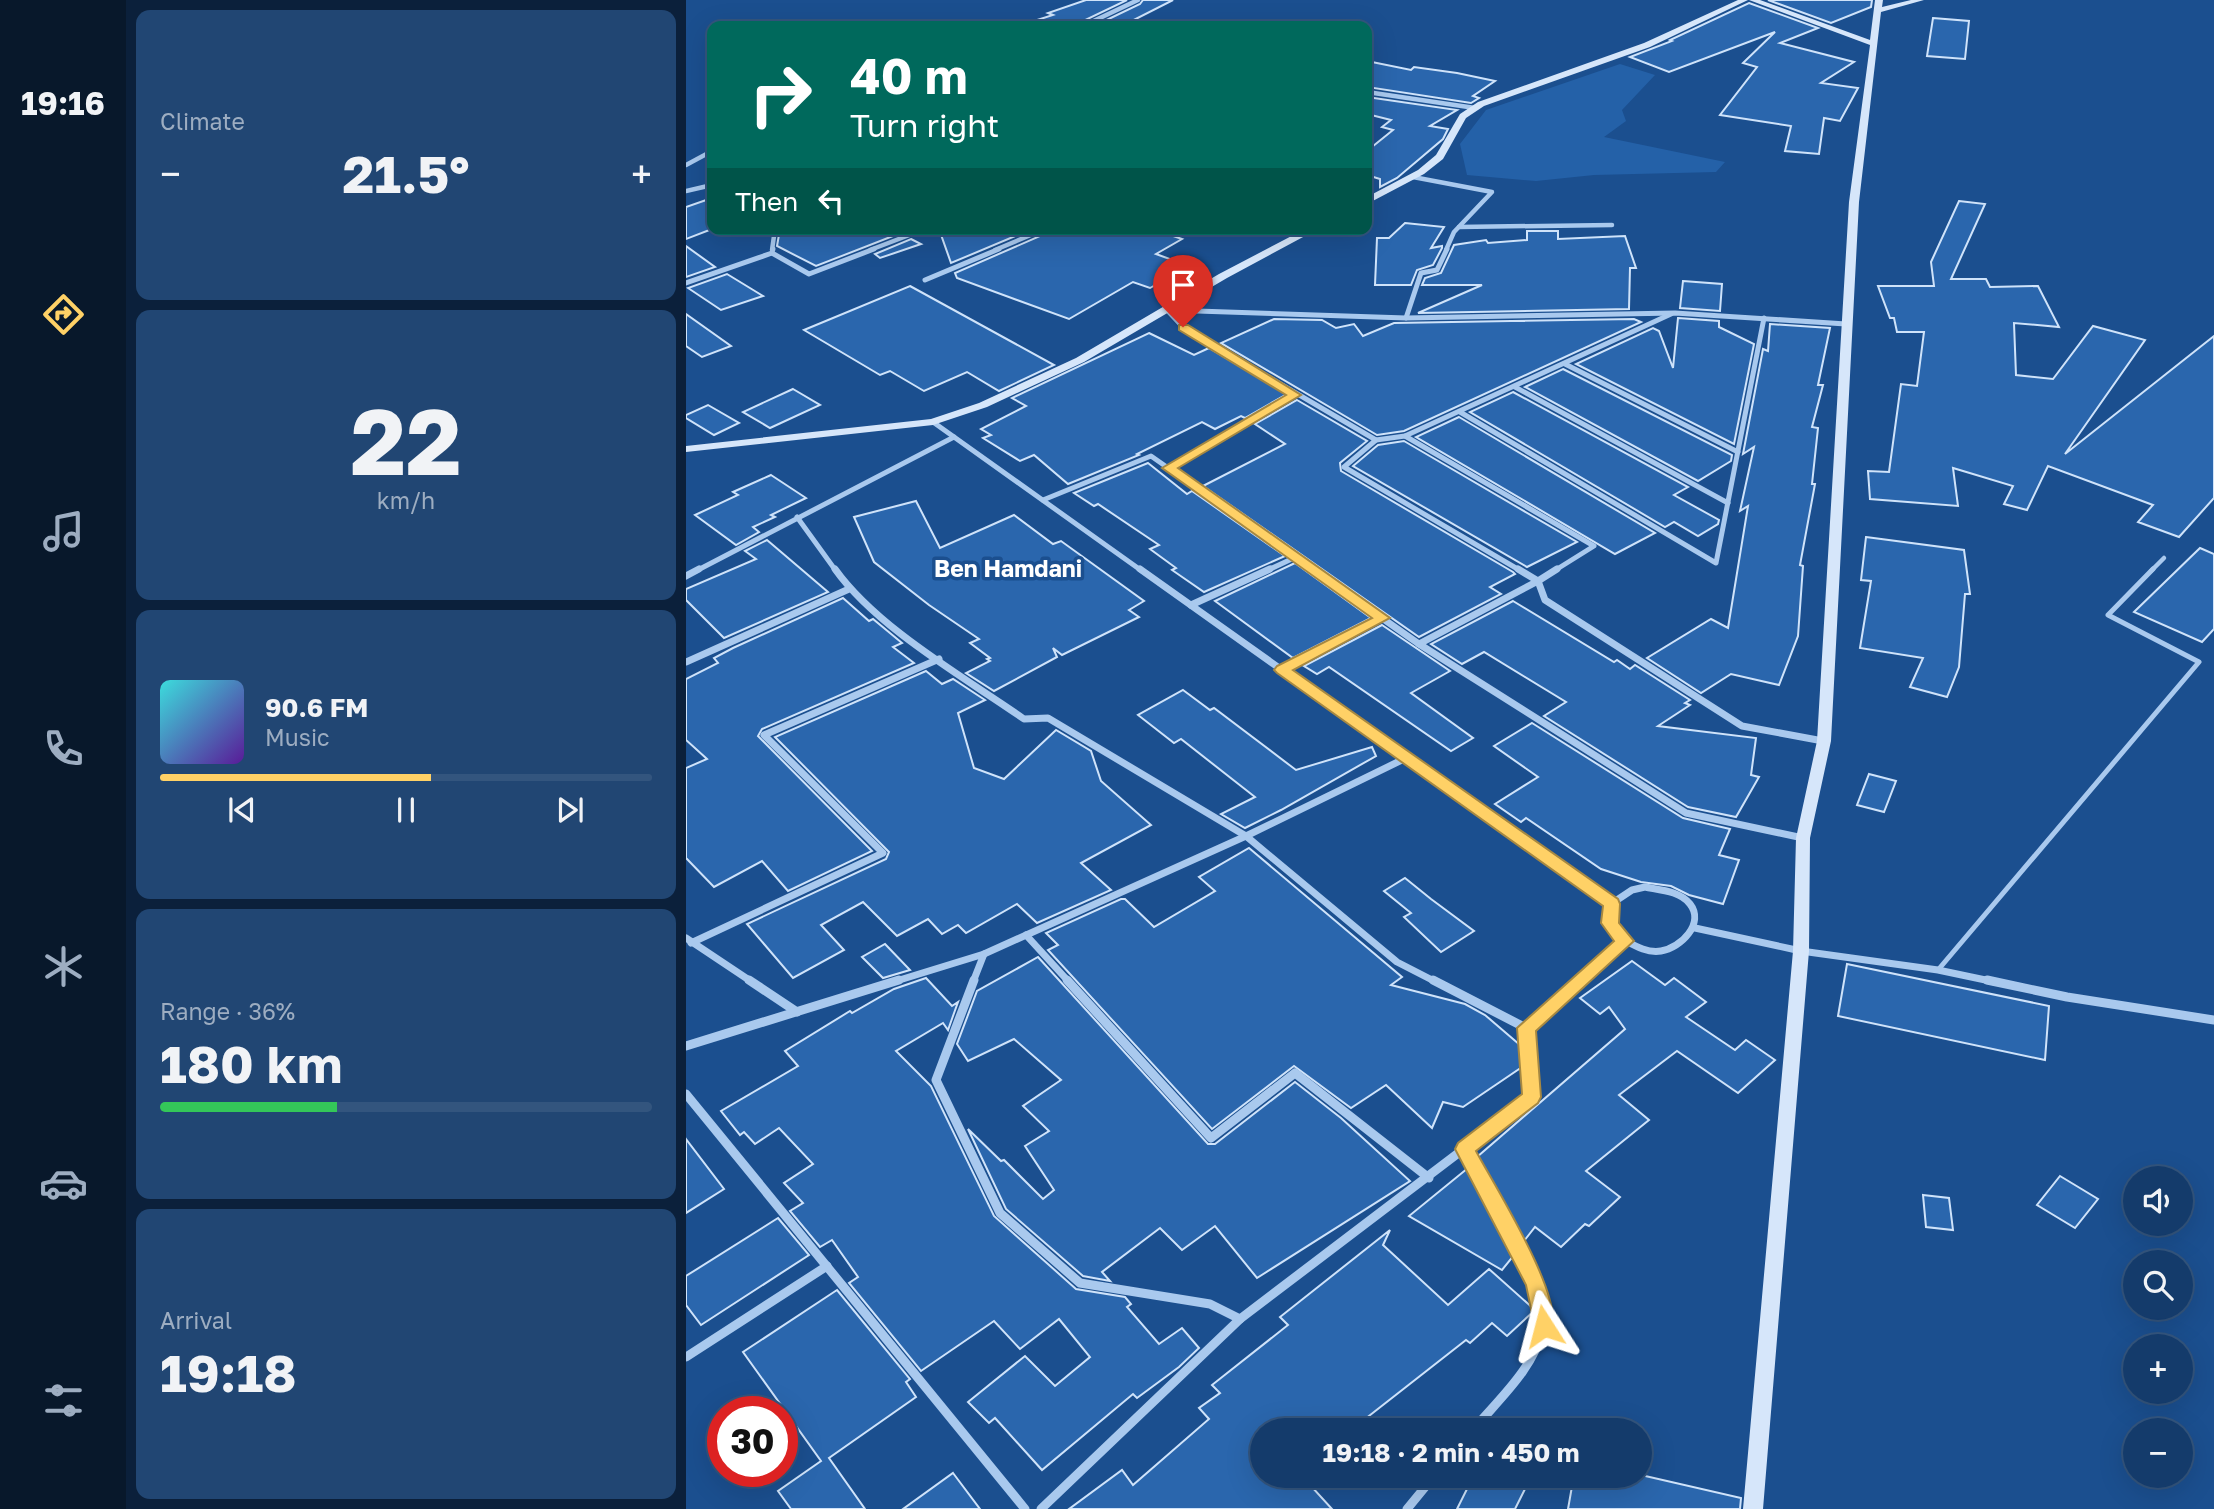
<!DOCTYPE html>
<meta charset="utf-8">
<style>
:root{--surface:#143b6b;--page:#214673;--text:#f1f3f6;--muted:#9dadc1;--line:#33557e;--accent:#ffd166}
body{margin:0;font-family:"Golos Text",sans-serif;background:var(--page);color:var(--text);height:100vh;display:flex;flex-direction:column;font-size:26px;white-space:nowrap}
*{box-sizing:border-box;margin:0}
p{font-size:23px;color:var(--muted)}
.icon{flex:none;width:38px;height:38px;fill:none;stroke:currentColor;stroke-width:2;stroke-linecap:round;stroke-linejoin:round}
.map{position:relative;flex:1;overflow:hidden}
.drawer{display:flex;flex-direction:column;gap:10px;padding:10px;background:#0b203b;width:560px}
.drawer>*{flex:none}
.hud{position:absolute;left:21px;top:21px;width:665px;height:214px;border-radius:14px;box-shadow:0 7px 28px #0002,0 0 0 2px var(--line);background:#00695c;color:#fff;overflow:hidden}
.buttons{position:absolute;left:1437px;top:1166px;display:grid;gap:14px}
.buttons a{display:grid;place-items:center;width:70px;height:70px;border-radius:50%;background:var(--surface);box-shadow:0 7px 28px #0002,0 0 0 2px var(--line);font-size:35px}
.speed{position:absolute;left:21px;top:1396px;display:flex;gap:14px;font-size:35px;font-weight:700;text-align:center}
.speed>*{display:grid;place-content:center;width:91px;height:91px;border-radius:50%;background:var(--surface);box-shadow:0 7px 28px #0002,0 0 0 2px var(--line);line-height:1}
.speed .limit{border:10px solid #d22;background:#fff;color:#111}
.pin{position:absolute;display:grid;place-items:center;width:60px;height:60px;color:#fff;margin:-72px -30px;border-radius:50% 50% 50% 0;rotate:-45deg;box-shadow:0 0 7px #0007}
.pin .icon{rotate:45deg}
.me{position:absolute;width:77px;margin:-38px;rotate:351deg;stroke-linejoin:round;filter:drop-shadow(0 0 5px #0008)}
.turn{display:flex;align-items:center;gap:24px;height:147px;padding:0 28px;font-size:32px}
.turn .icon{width:91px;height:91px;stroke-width:2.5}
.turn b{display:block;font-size:49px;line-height:60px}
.then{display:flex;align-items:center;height:66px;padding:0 28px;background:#0003;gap:14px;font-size:26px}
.big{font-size:52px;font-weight:700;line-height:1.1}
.drawer .card{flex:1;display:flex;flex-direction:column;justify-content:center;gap:10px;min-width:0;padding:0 24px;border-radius:14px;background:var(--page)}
.drawer .dial{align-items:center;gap:0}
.dial b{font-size:91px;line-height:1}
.song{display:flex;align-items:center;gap:21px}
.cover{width:84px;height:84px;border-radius:10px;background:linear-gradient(135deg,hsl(180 70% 55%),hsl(270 70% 35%))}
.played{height:7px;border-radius:4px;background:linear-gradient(90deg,var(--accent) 55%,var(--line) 55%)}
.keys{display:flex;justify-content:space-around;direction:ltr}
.heat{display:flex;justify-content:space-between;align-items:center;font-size:38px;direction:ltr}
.charge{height:10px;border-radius:5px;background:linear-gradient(90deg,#34c759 36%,var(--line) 0)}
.trip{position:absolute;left:564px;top:1418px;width:402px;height:70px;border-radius:35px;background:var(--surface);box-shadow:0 7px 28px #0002,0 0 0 2px var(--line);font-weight:700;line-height:70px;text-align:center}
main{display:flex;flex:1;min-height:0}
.menu{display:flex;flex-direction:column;width:126px;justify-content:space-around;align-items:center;background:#08182b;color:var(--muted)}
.menu .icon{width:49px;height:49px}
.menu .active{color:var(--accent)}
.menu b{font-size:32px;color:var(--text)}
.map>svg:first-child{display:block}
</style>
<main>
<nav class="menu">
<b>19:16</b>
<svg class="icon active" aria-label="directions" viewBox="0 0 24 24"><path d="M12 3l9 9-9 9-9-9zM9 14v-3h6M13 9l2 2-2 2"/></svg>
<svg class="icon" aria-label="music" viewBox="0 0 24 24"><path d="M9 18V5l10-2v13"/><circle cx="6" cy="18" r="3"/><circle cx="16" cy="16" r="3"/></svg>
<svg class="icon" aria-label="phone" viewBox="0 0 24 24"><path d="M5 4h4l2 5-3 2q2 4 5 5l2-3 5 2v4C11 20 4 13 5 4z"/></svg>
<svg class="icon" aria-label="climate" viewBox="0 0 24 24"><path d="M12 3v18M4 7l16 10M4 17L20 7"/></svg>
<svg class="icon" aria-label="car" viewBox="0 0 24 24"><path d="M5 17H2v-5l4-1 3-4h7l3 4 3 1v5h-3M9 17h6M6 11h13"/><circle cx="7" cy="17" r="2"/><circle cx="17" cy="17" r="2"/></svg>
<svg class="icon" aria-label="filters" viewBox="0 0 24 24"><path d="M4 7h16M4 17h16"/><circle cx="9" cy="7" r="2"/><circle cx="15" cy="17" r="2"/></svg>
</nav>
<section class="drawer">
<div class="card"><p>Climate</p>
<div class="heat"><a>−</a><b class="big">21.5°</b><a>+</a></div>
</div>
<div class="card dial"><b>22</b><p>km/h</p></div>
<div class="card">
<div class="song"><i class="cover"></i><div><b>90.6 FM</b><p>Music</p></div></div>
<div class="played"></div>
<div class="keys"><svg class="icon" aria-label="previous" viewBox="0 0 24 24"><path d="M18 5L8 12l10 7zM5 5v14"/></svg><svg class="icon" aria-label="pause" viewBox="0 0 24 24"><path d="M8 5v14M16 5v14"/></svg><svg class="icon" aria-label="next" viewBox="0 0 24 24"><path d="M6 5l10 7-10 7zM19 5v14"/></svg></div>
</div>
<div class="card"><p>Range · 36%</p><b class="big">180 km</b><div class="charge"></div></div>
<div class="card"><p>Arrival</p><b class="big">19:18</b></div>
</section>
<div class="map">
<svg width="1528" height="1509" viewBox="0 0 1528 1509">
<rect width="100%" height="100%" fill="#1b4f8f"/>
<path fill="#2461a8" d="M934 64 969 75 936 110 940 121 918 137 1039 162 1030 172 908 175 850 181 781 175 774 144 800 110Z"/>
<g fill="#2a66ad" stroke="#cfe3fa" stroke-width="2">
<path d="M400 0H441L395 22 392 26H346L345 22 367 15 362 13Z"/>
<path d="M457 0H487L436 26H408L454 4Z"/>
<path d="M1082 0H1186L1185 7 1145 23Z"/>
<path d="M1063 3 1132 28 1094 43 1168 62 1135 83 1172 88 1154 121 1138 118 1133 154 1099 151 1105 126 1034 115 1071 67 1057 63 1089 32 983 72 944 57 986 41 984 40Z"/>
<path d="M1247 18 1283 21 1279 59 1241 56Z"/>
<path d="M681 61 725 70 728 67 771 73 809 81 787 96 793 98 785 103 681 87Z"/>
<path d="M681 97 771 110 744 126 762 129 757 139 711 178 694 187V179L681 175V151L707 130 696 127 705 120 681 114Z"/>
<path d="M26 198V229L0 239V207Z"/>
<path d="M1273 201 1299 204 1265 279H1300L1304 287 1352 286 1373 327 1328 323 1330 375 1367 379 1407 326 1459 340 1379 454 1528 336V498L1493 537 1452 522 1467 505 1362 466 1341 510 1318 504 1327 486 1267 468 1272 506 1184 499 1182 471 1203 472 1215 384 1231 386 1238 332H1211L1208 318H1204L1192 286H1248L1245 262Z"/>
<path d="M719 223 758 227 745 248 756 246V248L747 265 731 270 725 285H689L691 238H703Z"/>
<path d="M94 229H225L130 266 91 246Z"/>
<path d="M253 229H346L265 263Z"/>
<path d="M364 229H467L496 239 470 254 503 266 464 288 447 282 383 319 271 278 269 273 361 233Z"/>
<path d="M841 231H872V239L939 236 950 268H944L943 309 732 313 796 285H736L739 278 755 273 768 245 800 240 802 243 841 240Z"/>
<path d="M225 239 235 244 194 258 189 254Z"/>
<path d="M0 246 29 267 0 277Z"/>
<path d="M41 274 77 296 35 310 2 288Z"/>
<path d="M997 281 1036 284 1034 311 994 308Z"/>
<path d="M224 286 368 365 313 391 281 372 238 391 204 371 194 375 118 330Z"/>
<path d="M0 314 45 346 16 357 0 346Z"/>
<path d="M992 318 1033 321V327L1068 344 1048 444 890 364 967 328 973 331 987 368Z"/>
<path d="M588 319 636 320 650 328 668 324 677 336 708 323 948 319 955 322 718 431 691 435 535 343Z"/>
<path d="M1084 324 1144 328 1132 385H1137L1126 427 1132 428 1126 484H1129L1114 565 1117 566 1112 636 1093 685 1045 674 1015 693 961 658 1025 619 1042 628 1062 506 1054 511 1068 447 1057 454 1077 349 1082 351Z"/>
<path d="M463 333 508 355 523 348 601 394 559 418 555 416 529 429 516 422 451 454 453 455 382 484 348 455 334 461 297 438 305 435 295 429 340 406 326 398Z"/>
<path d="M877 369 1046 455 1045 461 1012 481 839 387Z"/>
<path d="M107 389 134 405 84 428 57 412Z"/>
<path d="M827 392 1002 487 988 495 1033 520 1032 524 1012 536 988 522 979 527 784 412Z"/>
<path d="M611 400 681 441 654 463 655 471 827 572 829 574 804 587 815 594 733 637 517 486 599 444 569 424Z"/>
<path d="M22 405 53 423 28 435 0 418V415Z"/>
<path d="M773 417 969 533 929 554 730 437Z"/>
<path d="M718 441 891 542 841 567 667 466 692 445Z"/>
<path d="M462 463 501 494 506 491 599 556 518 592 486 570 490 568 464 549 473 545 412 504 408 506 388 493Z"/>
<path d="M85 475 120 498 85 515 89 517 67 527 73 532 50 545 9 515 52 495 47 492Z"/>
<path d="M230 501 254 548 328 515 367 544 375 541 458 601 443 610 453 617 376 655 367 648 371 657 308 691 280 673 304 661 301 659 304 658 284 643 293 639 243 605 188 562 168 517Z"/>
<path d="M1180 537 1278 550 1284 594H1279L1273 667 1261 697 1224 687 1237 658 1174 648 1185 581 1175 580Z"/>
<path d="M81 540 142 592 38 638 0 600V589L70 559 59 551Z"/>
<path d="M1514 548 1528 554V629L1516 642 1448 612Z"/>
<path d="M609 563 685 618 607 658 529 601Z"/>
<path d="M157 598 183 621 187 619 216 643 207 647 228 663 76 729 72 736 186 851 102 891 76 861 28 887 0 858V768L21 759 0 740V679L32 663 28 658 47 648Z"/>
<path d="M827 601 928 662 931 660 944 669 949 665 1004 700 999 703 1004 705 972 726 1070 738 1065 775 1073 777 1050 817 1002 807 858 716 880 702 798 652 776 664 745 644Z"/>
<path d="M696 625 764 671 725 693 787 738 765 751 643 667 631 674 618 666Z"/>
<path d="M240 671 256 684 267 679 299 700 272 713 288 768 318 779 370 730 405 751 415 781 465 825 395 863 425 890 351 923 331 904 280 933 272 925 256 934 242 919 211 936 177 902 135 925 158 950 107 978 61 924 200 859 203 852 89 737Z"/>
<path d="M497 690 524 710 528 708 610 770 686 747 690 756 595 810 559 828 535 814 569 797 495 739 488 743 452 715Z"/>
<path d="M846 723 997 818 1044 829 1033 855 1053 860 1037 904 1003 895 985 886 955 882 915 869 840 818 835 822 809 804 852 777 808 746Z"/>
<path d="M1183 774 1210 781 1198 812 1171 805Z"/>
<path d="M563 848 716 977 705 985 779 1004 799 1015 834 1045 836 1067 777 1107 757 1102 746 1128 700 1085 665 1108 608 1066 526 1129 362 950 372 945 360 933 435 899H439L468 927 529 891 513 877Z"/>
<path d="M719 878 745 899 788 931 755 952 718 917 725 913 698 891Z"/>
<path d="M199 944 224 970 197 978 176 957Z"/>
<path d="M352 957 522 1144H529L609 1082 655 1118 724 1181 571 1278 529 1226 496 1250 474 1228 416 1272 424 1281 397 1276 320 1209 282 1129 315 1161 318 1160 357 1199 368 1190 339 1146 363 1131 337 1106 375 1080 328 1039 282 1061 271 1044 291 991Z"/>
<path d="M946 961 979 985 988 978 1020 1002 1000 1017 1049 1050 1060 1040 1089 1060 1052 1093 991 1051 933 1095 963 1120 900 1171 934 1197 903 1226 899 1224 875 1247 849 1227 838 1241 791 1157 939 1029 923 1007 914 1014 894 998Z"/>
<path d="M1161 964 1363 1006 1359 1060 1152 1016Z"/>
<path d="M240 978 266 1006 272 1002 262 1030 257 1023 210 1051 245 1086 308 1216 390 1289 439 1297 445 1304 441 1307 473 1344 496 1328 513 1348 493 1367 451 1398 447 1394 356 1470 309 1418 303 1423 282 1402 339 1356 369 1386 404 1357 373 1319 334 1349 308 1321 235 1371 163 1283 172 1277 146 1240 134 1247 104 1211 117 1203 98 1183 127 1164 93 1128 69 1144 58 1132 54 1135 35 1111 112 1066 99 1051 164 1011 166 1013 208 989Z"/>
<path d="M0 1139 38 1189 0 1213Z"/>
<path d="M782 1168 829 1254 816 1270 723 1216Z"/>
<path d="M1374 1176 1412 1199 1389 1228 1351 1205Z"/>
<path d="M1237 1195 1263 1198 1267 1230 1240 1227Z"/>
<path d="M92 1218 123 1255 15 1325 0 1305V1276Z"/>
<path d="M704 1230 697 1245 762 1305 803 1269 849 1310 821 1336 806 1323 784 1343 780 1340 665 1430H576V1475H615L646 1509H383L436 1470 447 1485 523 1419 513 1408 534 1393 526 1385 602 1325 594 1317Z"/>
<path d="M151 1290 224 1379 220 1382 230 1397 143 1458 179 1509H105L92 1491 135 1461 57 1352Z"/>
<path d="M267 1473 294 1509H217Z"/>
<path d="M788 1475H846L829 1509H771Z"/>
<path d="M888 1475H955L1055 1498 1054 1509H882Z"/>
</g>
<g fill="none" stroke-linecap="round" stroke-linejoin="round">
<path stroke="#a9c9ee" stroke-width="4.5" d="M1465 571 1478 558"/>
<path stroke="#a9c9ee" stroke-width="5" d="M1252 970 1513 662 1422 615 1467 569"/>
<g stroke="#a9c9ee" stroke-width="4.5">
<path d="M397 26 452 0"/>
<path d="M681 92 789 108"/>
<path d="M0 165 26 151"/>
<path d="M727 177 806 192 768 232 760 250"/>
<path d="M0 191 26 185"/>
<path d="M773 227 926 225"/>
<path d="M86 250 89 229"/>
<path d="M184 250 239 229"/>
<path d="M309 250 359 229"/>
</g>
<g stroke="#a9c9ee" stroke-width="5">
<path d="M87 249 86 253 123 274 188 249"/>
<path d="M239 280 313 249"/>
<path d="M0 283 86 253"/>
<path d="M720 318 735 273 751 270 761 249"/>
<path d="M879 364 1052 452"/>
<path d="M829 387 1042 503"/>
<path d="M774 412 1030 563 1078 318"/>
<path d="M247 422 456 571"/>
<path d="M719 436 908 546 868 571"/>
<path d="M690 440 719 436 985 314"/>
<path d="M483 468 609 395"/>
<path d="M357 500 465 456 629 571"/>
<path d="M111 517 150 571"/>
<path d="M10 571 268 437"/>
<path d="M580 571 610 557"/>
<path d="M835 571 658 467 690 440 497 327 481 310 720 318 989 313 1160 324"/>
</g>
<g stroke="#a9c9ee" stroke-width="7">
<path d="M149 569C191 628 278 677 338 719L362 718 560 836 711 962 750 982"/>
<path d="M454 569 925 904"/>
<path d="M626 569 733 644"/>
<path d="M832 569 852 581 733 644 1000 813 1117 838"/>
<path d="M871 569 852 581 859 600 1056 726 1137 741"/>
<path d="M0 576 13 569"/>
<path d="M505 605 584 569"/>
<path d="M0 662 163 589"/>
<path d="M596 670 697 618"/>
<path d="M959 887C974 890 994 891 1004 904 1019 923 995 948 975 951 962 953 951 947 940 941 926 933 921 919 925 904L946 890Z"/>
<path d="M1009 928 1115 951 1252 970 1309 982"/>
<path d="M340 935 383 982"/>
<path d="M0 938 66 982"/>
<path d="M5 943 197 853 78 735 253 659"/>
<path d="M207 982 298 954 560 836 720 758"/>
<path d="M287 982 298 954"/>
<path d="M892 982 939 941"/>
</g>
<g stroke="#a9c9ee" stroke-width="9">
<path d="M63 980 111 1012"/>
<path d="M288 980 250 1080 314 1213 394 1283 524 1304 554 1319"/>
<path d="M381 980 525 1138 609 1073 743 1178"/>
<path d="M747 980 840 1028 894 980"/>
<path d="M1301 980 1381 997 1528 1020"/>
<path d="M0 1046 213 980"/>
<path d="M0 1094 339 1509"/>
<path d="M779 1149C801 1190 864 1284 856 1329 849 1368 811 1401 787 1430"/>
<path d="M0 1357 141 1266"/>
<path d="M355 1509 554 1319 846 1097 840 1028"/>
<path d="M721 1509 749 1475"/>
</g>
<g fill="#d6e6fa" fill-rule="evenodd">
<path d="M1052 0H1062L964 47 798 106 780 118 757 159 738 174 681 204V197L732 170 750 155 774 114 792 102 958 43Z"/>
<path d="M1063 0H1074L1184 40 1189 0H1197L1196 7 1225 0H1238L1195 12 1173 202 1145 741 1124 838 1123 951 1077 1509H1057L1107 951 1110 838 1131 741 1163 202 1184 45Z"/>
<path d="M619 229H632L541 278 398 362 301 407 247 425 0 452V446L245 419 293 403 390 358 533 274Z"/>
</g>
</g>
<path fill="#ffd166" stroke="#a68842" stroke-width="2" d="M493 325H502L615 395 492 468 704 618 607 670 932 899 934 904 933 923 948 941 850 1031 855 1097 852 1103 790 1151C808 1185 881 1300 865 1333L858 1336 850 1333 840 1285 769 1149 772 1143 836 1094 831 1028 928 941 915 923 917 906 591 673 588 670 591 666 686 618 476 468 600 395 493 330Z"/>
<g text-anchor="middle" stroke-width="7" stroke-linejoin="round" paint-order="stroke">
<g font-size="23" font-weight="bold" fill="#fff" stroke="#1b4f8f">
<text x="322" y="577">Ben Hamdani</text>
</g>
</g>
</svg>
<div class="buttons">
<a><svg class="icon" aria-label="sound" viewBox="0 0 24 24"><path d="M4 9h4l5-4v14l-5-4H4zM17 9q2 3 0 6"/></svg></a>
<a><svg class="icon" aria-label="search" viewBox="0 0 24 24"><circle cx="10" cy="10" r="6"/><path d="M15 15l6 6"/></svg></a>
<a>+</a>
<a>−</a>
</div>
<div class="speed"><div class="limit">30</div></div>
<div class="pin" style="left:497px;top:327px;background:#d93025"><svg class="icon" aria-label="arrive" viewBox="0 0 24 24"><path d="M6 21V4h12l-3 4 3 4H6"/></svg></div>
<svg class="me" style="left:858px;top:1326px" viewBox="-20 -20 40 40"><path d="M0-17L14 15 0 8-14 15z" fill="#ffd166" stroke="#fff" stroke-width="4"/></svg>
<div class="trip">19:18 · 2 min · 450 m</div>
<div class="hud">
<div class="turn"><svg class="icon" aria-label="right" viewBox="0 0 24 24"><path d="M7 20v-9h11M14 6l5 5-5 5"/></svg><div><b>40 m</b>Turn right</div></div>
<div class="then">Then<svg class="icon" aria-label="left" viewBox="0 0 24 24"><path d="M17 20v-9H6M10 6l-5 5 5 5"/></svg></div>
</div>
</div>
</main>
